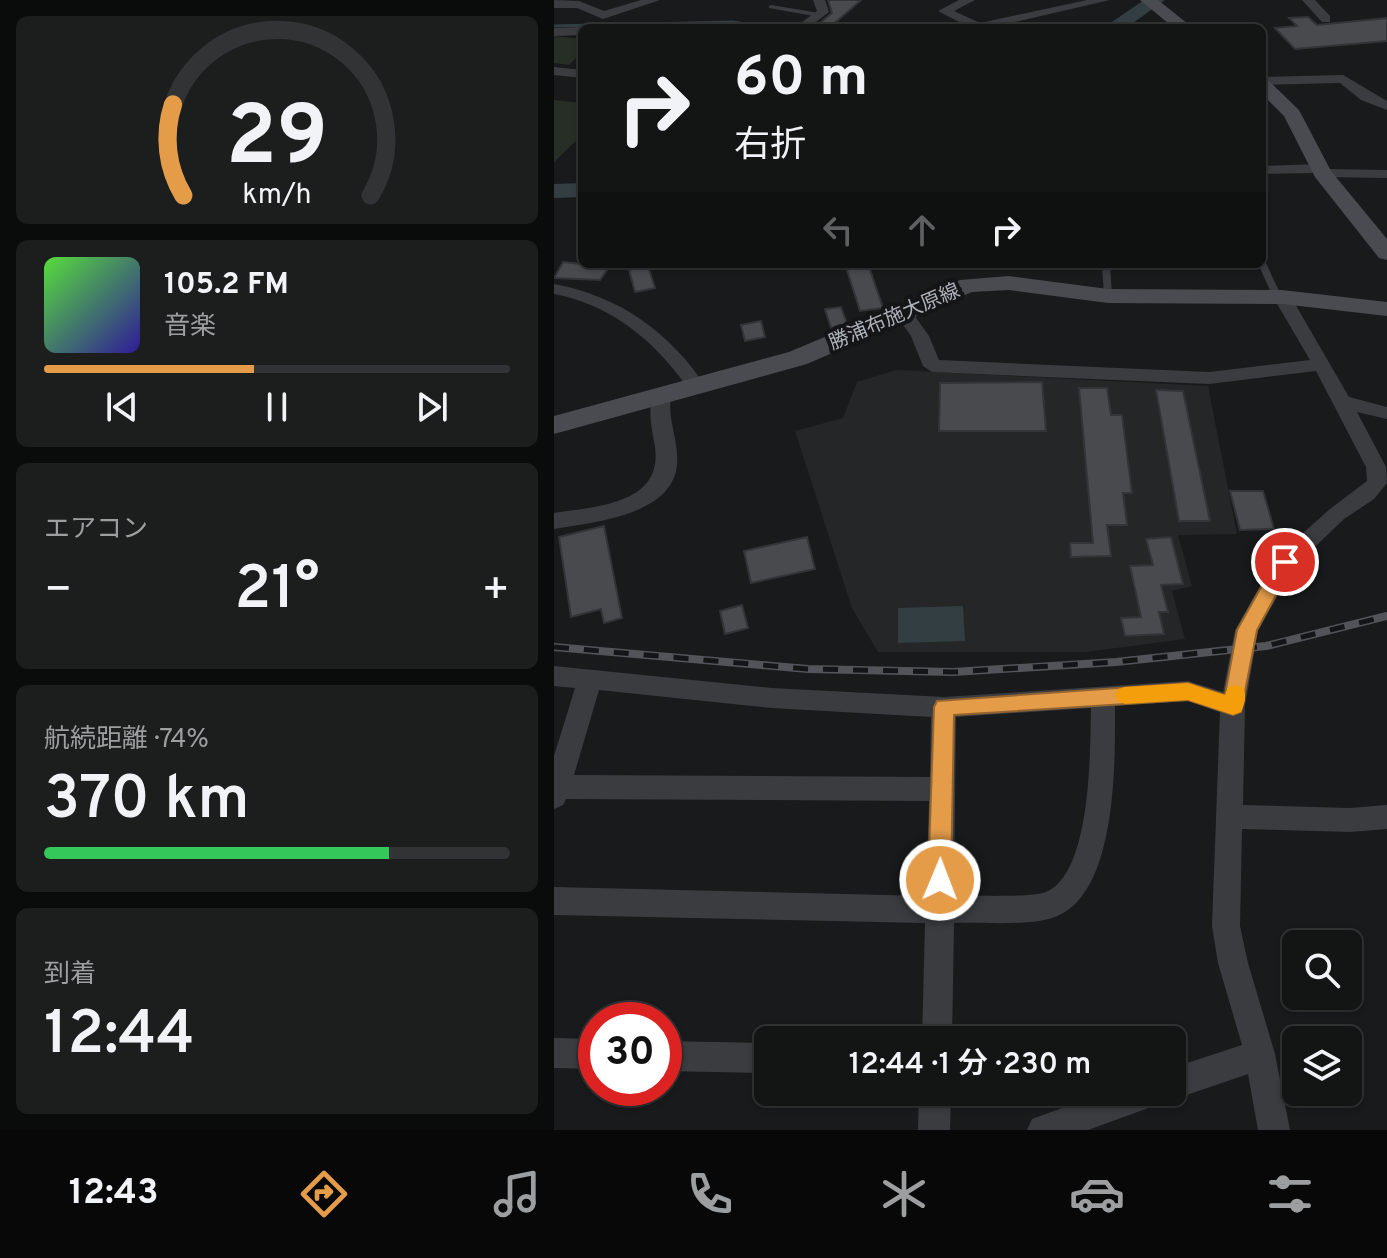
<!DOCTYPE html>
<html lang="ja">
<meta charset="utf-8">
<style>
:root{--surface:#131414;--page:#1c1d1d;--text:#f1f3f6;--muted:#9d9ea0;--line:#323334;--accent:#e49c49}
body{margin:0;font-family:Overpass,"Noto Sans JP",sans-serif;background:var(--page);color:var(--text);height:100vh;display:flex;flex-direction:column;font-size:30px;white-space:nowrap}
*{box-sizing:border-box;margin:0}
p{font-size:26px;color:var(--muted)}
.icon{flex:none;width:44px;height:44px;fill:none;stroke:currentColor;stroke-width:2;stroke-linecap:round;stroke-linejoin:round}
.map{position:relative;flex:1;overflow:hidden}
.panel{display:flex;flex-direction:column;gap:16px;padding:16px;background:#0a0b0b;width:554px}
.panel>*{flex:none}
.guide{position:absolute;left:24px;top:24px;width:688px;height:244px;border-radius:12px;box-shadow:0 2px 6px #0004,0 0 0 2px var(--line);background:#131414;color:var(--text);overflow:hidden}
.controls{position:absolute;left:728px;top:930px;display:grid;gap:16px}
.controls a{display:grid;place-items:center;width:80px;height:80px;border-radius:12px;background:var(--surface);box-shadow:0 2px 6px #0004,0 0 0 2px var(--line);font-size:40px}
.speed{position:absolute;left:24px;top:1002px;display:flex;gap:16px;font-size:40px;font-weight:700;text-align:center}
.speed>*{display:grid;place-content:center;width:104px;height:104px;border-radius:50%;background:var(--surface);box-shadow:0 2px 6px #0004,0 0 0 2px var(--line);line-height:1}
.speed .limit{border:12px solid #d22;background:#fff;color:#111}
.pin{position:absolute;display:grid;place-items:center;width:68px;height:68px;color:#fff;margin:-34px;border:4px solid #fff;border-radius:50%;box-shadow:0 2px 8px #0007}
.me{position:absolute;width:88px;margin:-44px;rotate:1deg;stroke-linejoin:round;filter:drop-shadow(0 0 6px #0008)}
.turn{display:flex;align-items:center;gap:28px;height:168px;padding:0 24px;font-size:36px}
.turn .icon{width:104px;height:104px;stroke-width:2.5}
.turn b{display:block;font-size:56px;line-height:68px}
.lanes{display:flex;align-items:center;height:76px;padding:0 24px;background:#0003;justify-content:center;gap:40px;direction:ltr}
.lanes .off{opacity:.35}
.big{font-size:60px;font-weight:600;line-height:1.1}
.panel .widget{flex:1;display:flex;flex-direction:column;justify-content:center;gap:12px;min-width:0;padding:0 28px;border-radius:12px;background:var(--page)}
.panel .dial{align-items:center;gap:0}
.dial svg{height:208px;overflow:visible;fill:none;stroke:var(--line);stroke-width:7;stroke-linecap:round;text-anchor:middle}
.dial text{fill:var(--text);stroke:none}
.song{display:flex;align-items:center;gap:24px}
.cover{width:96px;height:96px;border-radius:12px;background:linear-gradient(135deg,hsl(110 70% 55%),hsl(250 70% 35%))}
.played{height:8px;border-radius:4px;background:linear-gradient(90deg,var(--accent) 45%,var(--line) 45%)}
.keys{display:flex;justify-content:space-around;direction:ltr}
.heat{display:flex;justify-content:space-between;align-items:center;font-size:44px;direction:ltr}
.charge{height:12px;border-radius:6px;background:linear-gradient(90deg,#34c759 74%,var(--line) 0)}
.trip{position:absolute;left:200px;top:1026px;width:432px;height:80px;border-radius:12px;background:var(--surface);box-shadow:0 2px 6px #0004,0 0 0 2px var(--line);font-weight:600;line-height:80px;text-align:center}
.menu{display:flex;height:128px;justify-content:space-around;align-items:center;background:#080808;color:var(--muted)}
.menu .icon{width:56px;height:56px}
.menu .current{color:var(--accent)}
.menu b{font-size:36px;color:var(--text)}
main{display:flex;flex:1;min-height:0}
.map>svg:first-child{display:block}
</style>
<main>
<section class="panel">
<div class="widget dial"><svg viewBox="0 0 100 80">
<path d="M14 69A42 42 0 1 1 86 69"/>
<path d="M14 69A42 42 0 0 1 10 34" stroke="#e49c49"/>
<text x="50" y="56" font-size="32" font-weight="700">29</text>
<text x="50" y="72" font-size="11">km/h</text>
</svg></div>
<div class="widget">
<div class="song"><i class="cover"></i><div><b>105.2 FM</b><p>音楽</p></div></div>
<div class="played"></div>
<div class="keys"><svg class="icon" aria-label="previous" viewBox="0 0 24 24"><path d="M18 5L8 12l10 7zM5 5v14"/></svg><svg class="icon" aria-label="pause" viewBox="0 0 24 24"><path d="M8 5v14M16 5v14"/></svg><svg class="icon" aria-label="next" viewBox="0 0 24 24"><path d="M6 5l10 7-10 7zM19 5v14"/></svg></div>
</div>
<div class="widget"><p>エアコン</p>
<div class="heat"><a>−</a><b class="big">21°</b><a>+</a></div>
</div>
<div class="widget"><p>航続距離 · 74%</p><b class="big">370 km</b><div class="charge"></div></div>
<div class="widget"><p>到着</p><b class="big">12:44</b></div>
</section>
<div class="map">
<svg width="833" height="1130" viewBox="0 0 833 1130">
<rect width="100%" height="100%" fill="#191a1b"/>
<path fill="#252628" d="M342 370 654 386 683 534 624 535 638 586 618 591 631 639 532 652H324L298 608 241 431 289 418 303 382Z"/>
<g fill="#262e26">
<path d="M0 36 28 39V52L15 65 0 63Z"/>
<path d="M0 100 28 103V135L0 162Z"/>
</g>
<path fill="#333e43" d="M409 606 411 641 344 643V608Z"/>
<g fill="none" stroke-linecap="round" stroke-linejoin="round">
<path stroke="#333e43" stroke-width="3" d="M0 26 179 22 217 28"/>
<g fill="#333e43" fill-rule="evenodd">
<path d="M590 0H611L572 28H541L544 24 558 22Z"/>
<path d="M28 183V197L0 198V184Z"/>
</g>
</g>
<g fill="#484a4e" stroke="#333437" stroke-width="2">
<path d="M274 0H307L275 28 261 27 278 13Z"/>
<path d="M754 17 763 25 833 18V41L741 49 721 28 743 26 735 18Z"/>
<path d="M9 262 28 264 55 267 46 280 0 278Z"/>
<path d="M291 264H314L329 308 306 311Z"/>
<path d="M94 266 101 288 81 292 75 270Z"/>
<path d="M287 307 293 324 277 328 271 309Z"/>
<path d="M207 321 211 337 191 341 187 325Z"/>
<path d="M488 382 492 431H385L386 383Z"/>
<path d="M525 388H553L557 415H568L578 493H569L573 525H553L557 556 517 557 516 543H539Z"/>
<path d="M602 390 629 391 656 521H625Z"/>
<path d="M676 491H709L720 529 686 530Z"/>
<path d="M50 526 68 618 50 623 47 609 17 617 5 537Z"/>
<path d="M253 537 261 569 197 583 190 551Z"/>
<path d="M617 537 629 584 607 585 614 612H605L610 634 571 636 567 618 587 617 576 566 599 565 592 539Z"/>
<path d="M188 605 194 628 171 634 166 611Z"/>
</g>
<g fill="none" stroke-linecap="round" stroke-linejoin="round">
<g fill="#3b3c40" fill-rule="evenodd">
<path d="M217 5 265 13 268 15 265 17 215 8V6Z"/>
<path d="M708 261 712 263 724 289 732 297 731 299H725L716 290 704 264H708Z"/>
<path d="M548 264H556L558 296 554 299 550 296Z"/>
</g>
<g fill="#3b3c40" fill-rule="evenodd">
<path d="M0 0 25 1 50 11 87 0H106L49 19 23 8H0Z"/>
<path d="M259 0H271L275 12 254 28H240L263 11Z"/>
<path d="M405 0H421L400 11 426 23 533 0H556L435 28H412L413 26 384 11Z"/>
<path d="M748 0H761L776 16V22H768Z"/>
<path d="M28 27 31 28H28V35L0 36V28Z"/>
<path d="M0 67 28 70V78L0 75Z"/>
<path d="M789 75 833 101V110L807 100 786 83 708 85V77Z"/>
<path d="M766 164 773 169 833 170V178L768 177 761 173 708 174V166Z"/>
<path d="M0 284C65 296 116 332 152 387L150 391H136C103 343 59 305 0 294Z"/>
<path d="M728 292 737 297 795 397 833 407V419L803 412 832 467 833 483 820 499 790 519 739 568 704 631 691 706 689 805 796 808 833 805V829L796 832 688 829 686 926 694 963 721 1054 736 1130H704L694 1074 618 1100 611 1097 608 1103 534 1130H473L478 1119 552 1092H618V1068L688 1045 664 963 658 926 666 712 634 701 561 706C561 761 564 898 498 918 475 926 426 922 400 923L398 1040H368L371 923 0 915V887L372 896 375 801 12 799 9 805 0 809V756L21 688 0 686V666L218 688 390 697 634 681 669 692 681 630 723 556 776 509 813 481 812 467 762 371 655 384 378 372 369 366 357 336 340 312 343 308H355L375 336 385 360 655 372 756 360 719 297ZM45 690 218 708 377 717 376 777 20 775ZM537 708C536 749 538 873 492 892 476 898 420 895 400 896L402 717Z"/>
<path d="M108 390 117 396C113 420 125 440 123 464 119 516 39 522 0 529V513C45 506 113 504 100 441 97 425 93 407 101 392Z"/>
<path d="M0 1038 42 1039V1069L0 1068Z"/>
<path d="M110 1041 214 1043V1073L110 1071Z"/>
<path d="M365 1092H397L396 1130H364Z"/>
</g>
<g fill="#494b50" fill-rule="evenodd">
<path d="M586 0H604L639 28H620Z"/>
<path d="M708 79 714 80 745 110 777 171 833 239V260L825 258 761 177 730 116 708 94Z"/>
<path d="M455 276 554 289 728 290 833 302V316L728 304 554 303 455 290 418 292 253 364 0 434V416L235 352 406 280Z"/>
</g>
<defs>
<path id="rail" d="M0 647 254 669 399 672 562 662 712 646 833 616"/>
</defs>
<use href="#rail" stroke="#525459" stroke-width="8"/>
<use href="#rail" stroke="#141516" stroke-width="5" stroke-dasharray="15" stroke-linecap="butt"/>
</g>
<path fill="#e49c49" stroke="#94652f" stroke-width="2" d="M731 555 740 562 703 630 687 712 679 715 634 700 400 715 397 880 394 887 386 891 378 887 374 880 380 707 383 701 634 683 671 695 683 630 724 557Z"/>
<path fill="#f59e0b" d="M634 683 671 695 674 687 682 685 689 687C693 695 691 704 687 712L679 715 634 700 571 704 564 701 561 695 564 689 571 687Z"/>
<g text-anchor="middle" stroke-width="8" stroke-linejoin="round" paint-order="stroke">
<g font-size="20" fill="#adb2ba" stroke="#141516">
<text transform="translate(340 316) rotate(-23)" y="7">勝浦布施大原線</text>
</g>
</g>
</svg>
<div class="controls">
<a><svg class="icon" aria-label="search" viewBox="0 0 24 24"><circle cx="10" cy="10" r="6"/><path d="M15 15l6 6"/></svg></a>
<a><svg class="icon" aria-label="layers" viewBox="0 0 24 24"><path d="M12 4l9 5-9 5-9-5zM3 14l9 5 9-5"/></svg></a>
</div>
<div class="speed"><div class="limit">30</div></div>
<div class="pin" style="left:731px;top:562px;background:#d93025"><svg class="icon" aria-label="arrive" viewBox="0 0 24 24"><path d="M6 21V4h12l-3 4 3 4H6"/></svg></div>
<svg class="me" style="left:386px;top:880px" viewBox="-20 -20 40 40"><circle r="17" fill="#e49c49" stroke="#fff" stroke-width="3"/><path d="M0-11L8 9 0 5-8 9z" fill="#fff"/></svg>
<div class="trip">12:44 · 1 分 · 230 m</div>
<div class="guide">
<div class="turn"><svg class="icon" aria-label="right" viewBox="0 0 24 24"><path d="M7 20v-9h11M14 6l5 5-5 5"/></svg><div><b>60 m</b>右折</div></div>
<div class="lanes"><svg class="icon off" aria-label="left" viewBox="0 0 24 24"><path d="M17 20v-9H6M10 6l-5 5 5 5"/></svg><svg class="icon off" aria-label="ahead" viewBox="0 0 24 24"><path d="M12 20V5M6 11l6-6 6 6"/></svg><svg class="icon" aria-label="right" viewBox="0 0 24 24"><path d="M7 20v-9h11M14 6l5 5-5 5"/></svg></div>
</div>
</div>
</main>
<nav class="menu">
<b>12:43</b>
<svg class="icon current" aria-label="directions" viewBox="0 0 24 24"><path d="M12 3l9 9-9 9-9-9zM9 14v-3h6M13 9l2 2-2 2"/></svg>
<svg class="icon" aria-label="music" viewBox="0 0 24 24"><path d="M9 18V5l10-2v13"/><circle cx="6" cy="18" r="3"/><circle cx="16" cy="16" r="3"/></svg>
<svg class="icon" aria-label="phone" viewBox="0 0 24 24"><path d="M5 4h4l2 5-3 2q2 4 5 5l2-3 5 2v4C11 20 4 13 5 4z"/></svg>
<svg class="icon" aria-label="climate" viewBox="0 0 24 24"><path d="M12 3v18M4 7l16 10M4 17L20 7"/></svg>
<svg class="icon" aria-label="car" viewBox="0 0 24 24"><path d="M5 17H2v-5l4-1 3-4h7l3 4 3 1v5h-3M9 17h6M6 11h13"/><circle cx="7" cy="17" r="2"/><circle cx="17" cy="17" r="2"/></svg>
<svg class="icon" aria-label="filters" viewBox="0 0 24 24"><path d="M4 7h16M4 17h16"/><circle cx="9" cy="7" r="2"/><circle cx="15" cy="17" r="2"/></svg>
</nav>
